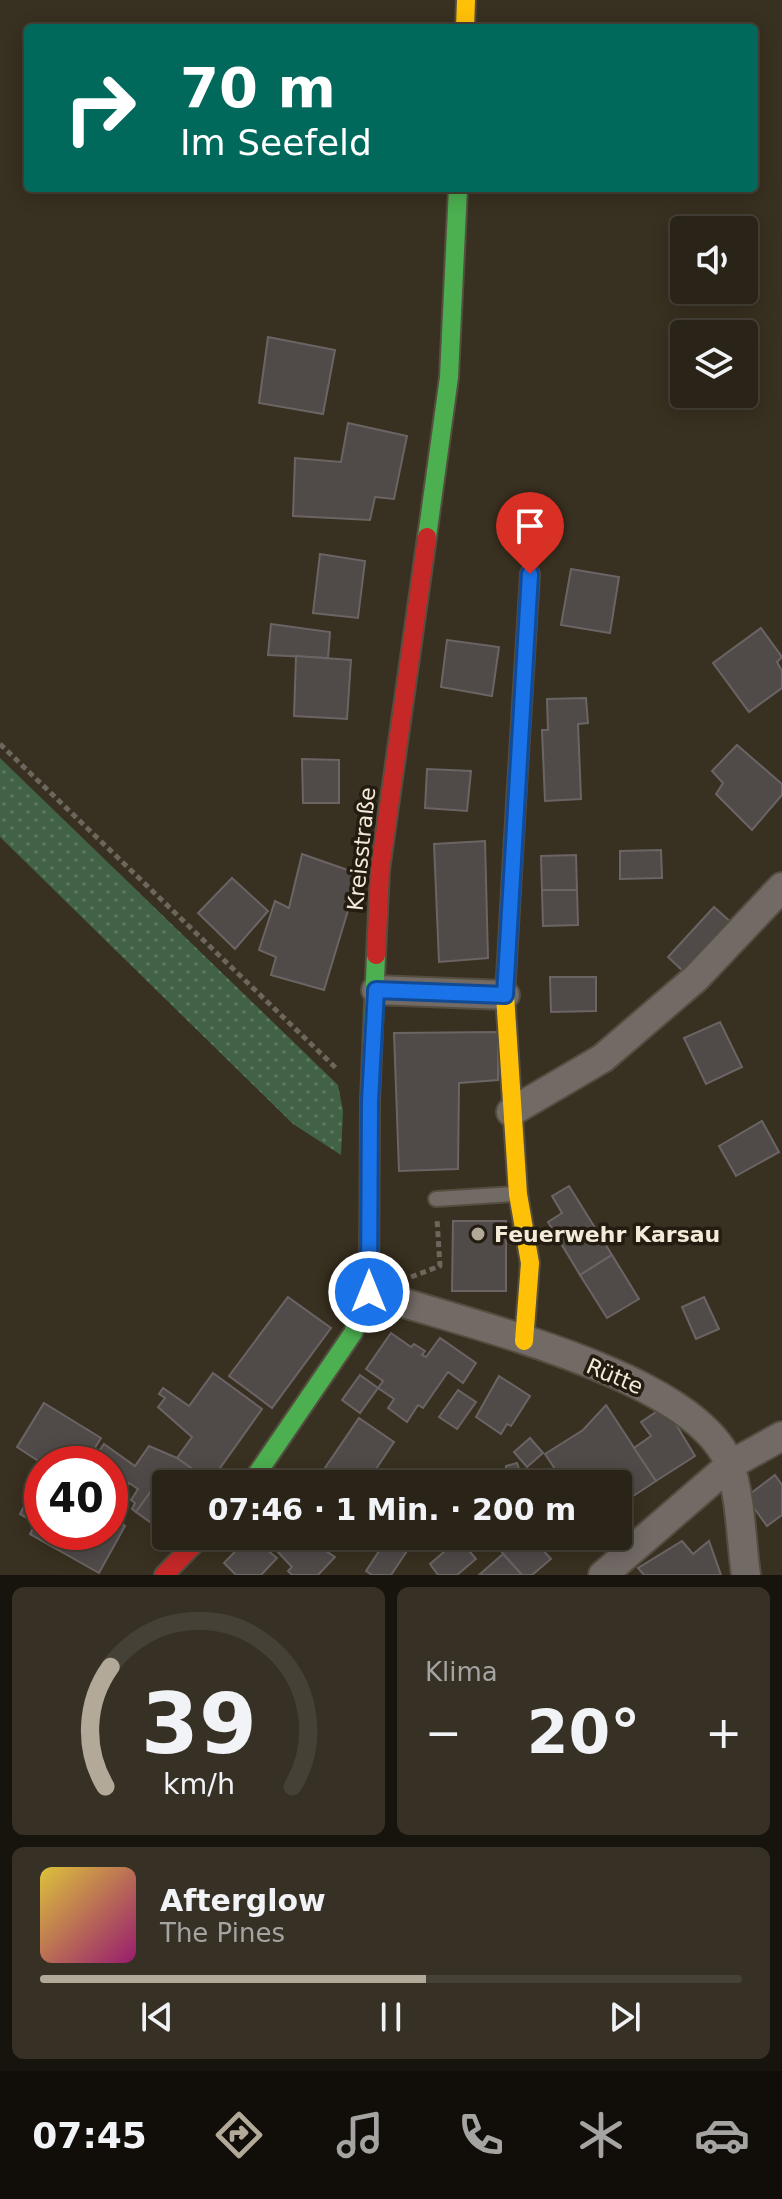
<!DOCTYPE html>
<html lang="de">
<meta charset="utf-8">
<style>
:root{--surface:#2a2418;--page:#363025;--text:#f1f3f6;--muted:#a5a4a2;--line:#464137;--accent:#b2a998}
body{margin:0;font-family:"DejaVu Sans",sans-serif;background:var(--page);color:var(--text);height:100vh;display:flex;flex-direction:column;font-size:30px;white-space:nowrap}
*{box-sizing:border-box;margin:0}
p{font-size:26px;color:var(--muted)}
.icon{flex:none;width:44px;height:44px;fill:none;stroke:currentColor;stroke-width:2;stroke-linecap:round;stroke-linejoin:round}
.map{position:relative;height:1575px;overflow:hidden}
.drawer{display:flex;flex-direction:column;gap:12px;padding:12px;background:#17140d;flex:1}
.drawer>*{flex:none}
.hud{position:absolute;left:24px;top:24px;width:734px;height:168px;border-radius:8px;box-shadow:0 4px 20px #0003,0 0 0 2px var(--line);background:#00695c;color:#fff;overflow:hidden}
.controls{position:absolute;left:670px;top:216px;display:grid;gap:16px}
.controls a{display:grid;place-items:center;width:88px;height:88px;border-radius:8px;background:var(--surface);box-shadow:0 4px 20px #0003,0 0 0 2px var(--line);font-size:40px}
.speed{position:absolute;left:24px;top:1446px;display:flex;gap:16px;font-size:40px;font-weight:700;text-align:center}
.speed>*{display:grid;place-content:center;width:104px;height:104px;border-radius:50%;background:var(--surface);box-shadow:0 4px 20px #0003,0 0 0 2px var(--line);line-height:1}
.speed .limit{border:12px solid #d22;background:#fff;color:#111}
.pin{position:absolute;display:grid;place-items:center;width:68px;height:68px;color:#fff;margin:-82px -34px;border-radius:50% 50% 50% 0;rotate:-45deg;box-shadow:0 0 8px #0007}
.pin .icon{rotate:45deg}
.me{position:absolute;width:88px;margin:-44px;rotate:0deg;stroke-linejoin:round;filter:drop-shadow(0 0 6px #0008)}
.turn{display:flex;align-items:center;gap:28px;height:168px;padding:0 24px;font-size:36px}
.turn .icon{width:104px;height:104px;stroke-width:2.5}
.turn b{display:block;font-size:56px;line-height:68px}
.big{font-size:60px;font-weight:600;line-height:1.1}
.drawer .widget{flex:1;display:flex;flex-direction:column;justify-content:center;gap:12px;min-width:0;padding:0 28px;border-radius:12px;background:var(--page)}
.drawer .dial{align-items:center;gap:0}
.dial svg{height:208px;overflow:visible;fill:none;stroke:var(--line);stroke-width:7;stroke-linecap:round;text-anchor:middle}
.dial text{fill:var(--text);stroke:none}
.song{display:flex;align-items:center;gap:24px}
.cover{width:96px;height:96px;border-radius:12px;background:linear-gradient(135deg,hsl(50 70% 55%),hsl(320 70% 35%))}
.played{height:8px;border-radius:4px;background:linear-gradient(90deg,var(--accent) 55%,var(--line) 55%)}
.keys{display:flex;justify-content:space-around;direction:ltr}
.heat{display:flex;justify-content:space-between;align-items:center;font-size:44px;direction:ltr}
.drawer .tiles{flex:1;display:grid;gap:12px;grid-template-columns:1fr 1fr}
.widget:last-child{grid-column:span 2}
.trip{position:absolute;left:152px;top:1470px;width:480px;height:80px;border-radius:8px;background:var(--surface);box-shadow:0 4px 20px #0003,0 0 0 2px var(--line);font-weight:600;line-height:80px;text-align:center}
.tabs{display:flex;height:128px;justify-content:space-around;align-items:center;background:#110e0a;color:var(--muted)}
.tabs .icon{width:56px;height:56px}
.tabs .selected{color:var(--accent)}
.tabs b{font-size:36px;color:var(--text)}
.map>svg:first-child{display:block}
</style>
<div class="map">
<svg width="782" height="1575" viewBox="0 0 782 1575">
<defs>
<pattern id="grass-dots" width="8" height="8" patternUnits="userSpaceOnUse" patternTransform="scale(2)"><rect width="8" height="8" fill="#416246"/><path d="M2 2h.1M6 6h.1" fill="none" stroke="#5d7960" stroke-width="1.8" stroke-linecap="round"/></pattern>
</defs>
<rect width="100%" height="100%" fill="#383020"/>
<path fill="url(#grass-dots)" d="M0 758 338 1085 343 1111 341 1155 293 1124 0 837Z"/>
<g fill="#504a49" stroke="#6b6464" stroke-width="2">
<path d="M268 337 335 350 323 414 259 403Z"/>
<path d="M348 423 407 436 394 499 375 497 370 520 293 516 295 458 341 462Z"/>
<path d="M320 554 365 561 358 618 313 613Z"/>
<path d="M571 569 619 577 610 633 561 625Z"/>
<path d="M271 624 330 632 328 658 268 655Z"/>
<path d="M761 628 782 657 777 662 782 671V688L749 712 713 663Z"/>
<path d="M447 640 499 647 492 696 441 687Z"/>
<path d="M296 656 351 660 347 719 294 716Z"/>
<path d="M586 698 588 723 578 724 581 799 545 801 542 730H548L547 699Z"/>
<path d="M737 745 782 784V795L752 830 716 794 723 783 712 771Z"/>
<path d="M302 759 339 760V803H303Z"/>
<path d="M427 769 471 771 467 811 425 808Z"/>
<path d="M485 841 488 958 439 962 434 844Z"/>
<path d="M661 850 662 878 620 879V851Z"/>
<path d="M302 854 359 874 324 990 271 975 276 957 259 950 275 901 289 908Z"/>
<path d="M576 855 577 890H542L541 856Z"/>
<path d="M232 878 268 911 235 949 198 913Z"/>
<path d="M542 890H577L578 925 543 926Z"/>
<path d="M714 907 732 923 686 974 668 957Z"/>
<path d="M550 977H596V1011L551 1012Z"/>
<path d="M720 1022 742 1067 706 1084 684 1038Z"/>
<path d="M498 1032V1080L459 1083 458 1169 399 1171 394 1033Z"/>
<path d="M762 1121 779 1152 736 1176 719 1146Z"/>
<path d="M569 1186 612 1255 580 1275 548 1222 562 1213 552 1196Z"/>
<path d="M453 1221H506V1291H452Z"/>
<path d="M612 1255 639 1299 607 1318 580 1275Z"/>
<path d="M288 1297 331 1328 272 1408 229 1376Z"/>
<path d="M704 1297 719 1329 696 1339 682 1307Z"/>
<path d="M391 1333 411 1347 414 1344 425 1351 422 1355 426 1357 440 1338 476 1363 463 1383 448 1372 423 1408 418 1405 407 1422 388 1408 394 1399 378 1388 383 1381 366 1369Z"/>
<path d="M213 1373 262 1409 210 1482 177 1458 192 1437 158 1407 165 1398 159 1394 163 1388 189 1406Z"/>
<path d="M360 1375 378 1388 360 1413 342 1400Z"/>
<path d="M499 1376 530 1396 511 1426 507 1424 501 1434 476 1417Z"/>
<path d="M458 1390 476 1402 457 1429 439 1417Z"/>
<path d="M44 1403 101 1438 85 1464H43L17 1447Z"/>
<path d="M606 1405 656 1481 618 1506V1484H565L545 1454 583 1430Z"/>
<path d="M665 1406 695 1456 656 1481 634 1448 651 1436 641 1422Z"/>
<path d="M359 1418 394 1442 366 1484H314Z"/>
<path d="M530 1438 543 1453 527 1467 514 1452Z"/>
<path d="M104 1444 135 1466 149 1446 177 1458 205 1478 200 1484 166 1485 159 1480 136 1512 132 1509 135 1503 131 1500 138 1489 129 1483 124 1490 110 1480V1464H90Z"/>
<path d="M517 1463 524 1483 506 1484V1466Z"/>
<path d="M775 1475 782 1485V1515L767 1526 746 1497Z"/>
<path d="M159 1480 166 1485 165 1533 136 1512Z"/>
<path d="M32 1491 42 1496V1532H110V1514L125 1526 99 1573 30 1534 36 1523 20 1514Z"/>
<path d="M250 1536 277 1558 261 1575H236L224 1563Z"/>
<path d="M292 1536H303L335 1557 318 1575H292L288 1571 292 1567 277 1551Z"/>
<path d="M389 1536H417L391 1575H372L366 1571Z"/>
<path d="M516 1536H530L551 1559 532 1575H522L500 1550Z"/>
<path d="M459 1539 476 1559 457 1575H438L430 1564Z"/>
<path d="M682 1541 693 1554 709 1541 721 1575H644L638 1568Z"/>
<path d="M503 1554 522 1575H479Z"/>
</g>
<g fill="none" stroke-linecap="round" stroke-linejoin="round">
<defs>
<path id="lane" d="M436 1199 514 1194"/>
<g id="street">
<path d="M376 990 505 995"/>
<path d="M511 1112 603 1058 696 978 782 887"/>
<path d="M369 1292C456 1322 699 1374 730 1466 741 1499 741 1540 746 1575"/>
<path d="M603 1575 730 1465 782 1436"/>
</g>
<g id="fast">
<path d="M427 537 449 377 458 188"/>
<path d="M516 803 530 574"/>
<path d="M250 1484 353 1333 369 1292 370 1101 376 955"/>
</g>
<g id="slow">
<path d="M465 28 466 0"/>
<path d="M516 803 505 995 518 1194 530 1263 524 1341"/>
</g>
<g id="jam">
<path d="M376 955 380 870 427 537"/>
<path d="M164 1575 202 1536"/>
</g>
</defs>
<use href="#lane" stroke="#544d40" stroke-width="18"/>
<use href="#street" stroke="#544d40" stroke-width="32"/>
<use href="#fast" stroke="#544d40" stroke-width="22"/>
<use href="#slow" stroke="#544d40" stroke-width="22"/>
<use href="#jam" stroke="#544d40" stroke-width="22"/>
<g stroke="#6d665d" stroke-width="5" stroke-dasharray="6 4" stroke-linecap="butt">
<path d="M0 744 338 1070"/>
<path d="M411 1277 440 1266 437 1219"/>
</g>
<use href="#lane" stroke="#726a65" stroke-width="14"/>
<use href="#street" stroke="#726a65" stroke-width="28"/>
<use href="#fast" stroke="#4caf50" stroke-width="18"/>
<use href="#slow" stroke="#ffc107" stroke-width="18"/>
<use href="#jam" stroke="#c62828" stroke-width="18"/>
</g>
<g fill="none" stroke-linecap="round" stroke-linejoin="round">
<defs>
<path id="route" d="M369 1292 370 1101 376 990 505 995 530 574"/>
</defs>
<use href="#route" stroke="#114b97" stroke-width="20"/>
<use href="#route" stroke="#1a73e8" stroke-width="14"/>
</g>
<circle fill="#b2a998" stroke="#231c10" stroke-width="3" cx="478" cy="1234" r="8"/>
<g text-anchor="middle" stroke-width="7" stroke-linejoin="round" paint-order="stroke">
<g font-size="22" fill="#f4ead9" stroke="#231c10">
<text transform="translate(361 849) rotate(-84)" y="8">Kreisstraße</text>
<text transform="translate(615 1376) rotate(23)" y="8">Rütte</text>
</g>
<g font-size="22" font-weight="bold" fill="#f4ead9" stroke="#231c10" text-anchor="start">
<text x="494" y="1242">Feuerwehr Karsau</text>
</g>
</g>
</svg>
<div class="controls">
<a><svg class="icon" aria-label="sound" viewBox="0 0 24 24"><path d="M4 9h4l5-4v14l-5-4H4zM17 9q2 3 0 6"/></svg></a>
<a><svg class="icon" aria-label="layers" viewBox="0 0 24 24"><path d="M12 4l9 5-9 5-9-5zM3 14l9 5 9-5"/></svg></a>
</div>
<div class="speed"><div class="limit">40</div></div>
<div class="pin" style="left:530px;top:574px;background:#d93025"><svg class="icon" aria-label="arrive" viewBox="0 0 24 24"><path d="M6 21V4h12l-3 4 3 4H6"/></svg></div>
<svg class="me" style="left:369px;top:1292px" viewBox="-20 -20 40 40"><circle r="17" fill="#1a73e8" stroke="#fff" stroke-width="3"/><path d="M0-11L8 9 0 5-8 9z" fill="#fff"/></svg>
<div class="trip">07:46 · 1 Min. · 200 m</div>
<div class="hud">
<div class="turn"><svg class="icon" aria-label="right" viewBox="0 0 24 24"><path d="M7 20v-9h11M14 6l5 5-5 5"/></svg><div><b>70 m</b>Im Seefeld</div></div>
</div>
</div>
<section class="drawer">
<div class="tiles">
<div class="widget dial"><svg viewBox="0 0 100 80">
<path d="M14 69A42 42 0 1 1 86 69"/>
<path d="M14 69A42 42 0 0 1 16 23" stroke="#b2a998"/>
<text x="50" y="56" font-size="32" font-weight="700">39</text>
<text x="50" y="72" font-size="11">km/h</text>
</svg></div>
<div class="widget"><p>Klima</p>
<div class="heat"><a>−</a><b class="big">20°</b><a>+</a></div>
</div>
<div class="widget">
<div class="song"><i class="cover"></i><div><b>Afterglow</b><p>The Pines</p></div></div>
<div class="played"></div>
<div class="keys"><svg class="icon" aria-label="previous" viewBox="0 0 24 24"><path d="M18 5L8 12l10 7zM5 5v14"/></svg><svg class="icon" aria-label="pause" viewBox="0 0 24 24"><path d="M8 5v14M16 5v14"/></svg><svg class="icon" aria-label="next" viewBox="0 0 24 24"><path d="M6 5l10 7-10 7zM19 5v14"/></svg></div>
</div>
</div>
</section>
<nav class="tabs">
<b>07:45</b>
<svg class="icon selected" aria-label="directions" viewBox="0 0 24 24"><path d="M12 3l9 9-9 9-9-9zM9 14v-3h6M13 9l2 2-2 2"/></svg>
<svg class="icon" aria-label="music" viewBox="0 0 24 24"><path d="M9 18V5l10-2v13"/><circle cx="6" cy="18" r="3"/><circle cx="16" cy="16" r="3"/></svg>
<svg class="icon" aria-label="phone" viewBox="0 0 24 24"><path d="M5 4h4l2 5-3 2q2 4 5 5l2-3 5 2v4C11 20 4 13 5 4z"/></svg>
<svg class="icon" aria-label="climate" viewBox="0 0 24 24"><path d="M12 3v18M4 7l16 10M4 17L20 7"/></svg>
<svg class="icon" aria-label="car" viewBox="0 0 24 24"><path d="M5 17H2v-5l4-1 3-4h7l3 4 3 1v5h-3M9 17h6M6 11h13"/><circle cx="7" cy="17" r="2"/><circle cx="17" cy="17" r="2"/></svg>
</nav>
